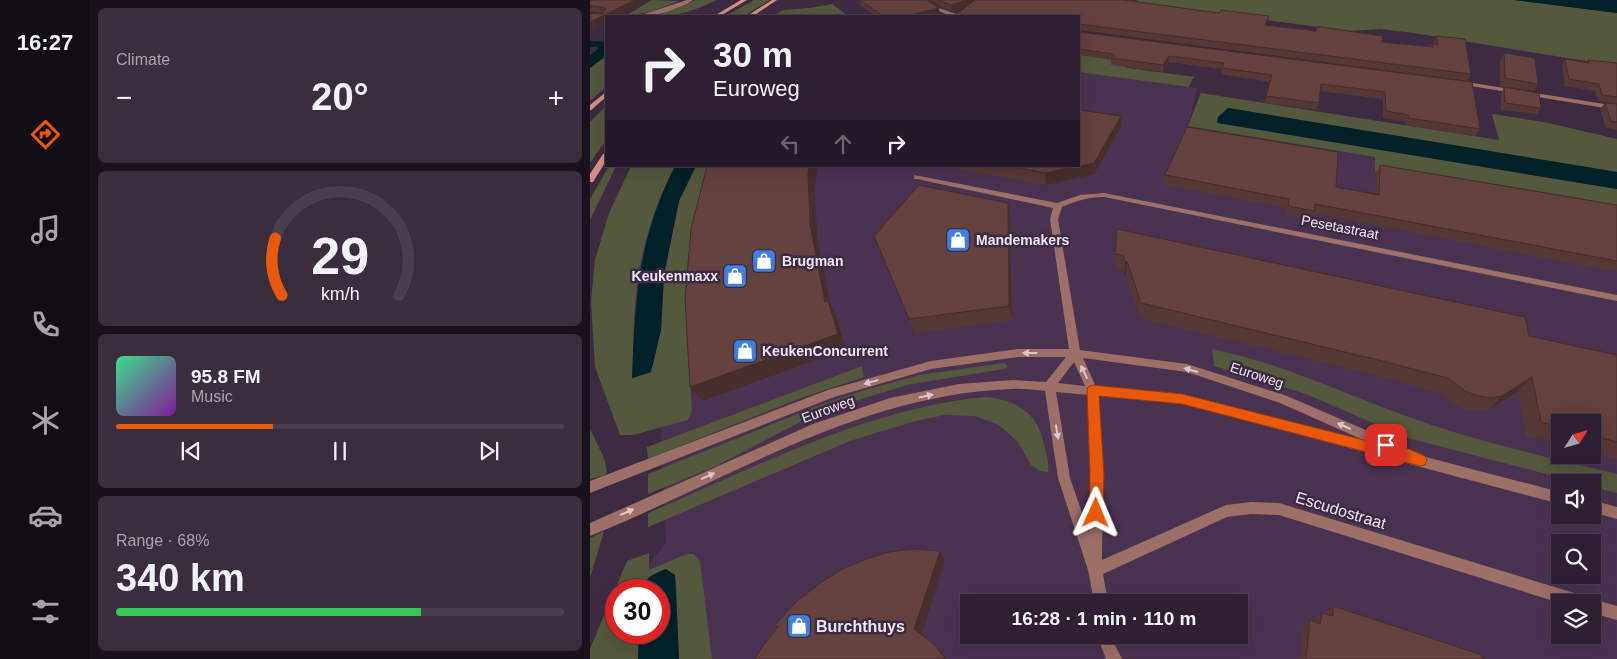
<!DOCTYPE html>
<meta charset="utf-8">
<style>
:root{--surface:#2e2032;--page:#3a2d3e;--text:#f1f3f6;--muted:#a7a3ac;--line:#493e4d;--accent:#ea580c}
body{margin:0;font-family:Helvetica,sans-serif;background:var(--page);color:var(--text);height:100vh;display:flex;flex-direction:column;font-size:19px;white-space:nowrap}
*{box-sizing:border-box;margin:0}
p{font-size:16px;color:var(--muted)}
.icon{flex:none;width:28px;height:28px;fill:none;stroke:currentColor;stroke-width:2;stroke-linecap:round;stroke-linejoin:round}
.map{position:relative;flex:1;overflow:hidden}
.sheet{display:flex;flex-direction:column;gap:8px;padding:8px;background:#19121c;width:500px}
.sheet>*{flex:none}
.banner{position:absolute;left:15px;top:15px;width:475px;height:152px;border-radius:0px;box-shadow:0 5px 20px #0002,0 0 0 1px var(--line);background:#2e2032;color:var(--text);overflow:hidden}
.needle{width:32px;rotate:53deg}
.controls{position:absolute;left:961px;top:414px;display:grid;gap:10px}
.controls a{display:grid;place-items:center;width:50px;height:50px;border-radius:0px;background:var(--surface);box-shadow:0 5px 20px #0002,0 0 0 1px var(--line);font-size:25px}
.speed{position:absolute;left:15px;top:579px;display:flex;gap:10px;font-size:25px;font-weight:700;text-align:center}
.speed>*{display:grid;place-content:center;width:65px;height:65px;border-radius:50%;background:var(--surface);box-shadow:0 5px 20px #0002,0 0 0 1px var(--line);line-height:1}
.speed .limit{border:8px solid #d22;background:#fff;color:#111}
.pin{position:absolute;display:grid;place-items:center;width:42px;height:42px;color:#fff;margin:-21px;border-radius:10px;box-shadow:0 2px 8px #0006}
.me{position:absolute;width:55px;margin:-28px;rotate:1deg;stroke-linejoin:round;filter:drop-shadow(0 0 4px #0008)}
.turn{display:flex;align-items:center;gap:18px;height:105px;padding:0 25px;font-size:22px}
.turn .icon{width:65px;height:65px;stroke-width:2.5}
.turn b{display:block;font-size:35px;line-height:42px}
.lanes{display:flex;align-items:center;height:48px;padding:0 25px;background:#0003;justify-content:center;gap:25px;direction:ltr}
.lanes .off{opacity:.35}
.big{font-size:38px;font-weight:800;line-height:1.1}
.sheet .widget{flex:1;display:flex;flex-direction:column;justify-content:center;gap:8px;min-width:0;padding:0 18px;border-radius:8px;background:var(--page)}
.sheet .dial{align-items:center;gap:0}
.dial svg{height:130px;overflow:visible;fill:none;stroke:var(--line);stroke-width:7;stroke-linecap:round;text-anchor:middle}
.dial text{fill:var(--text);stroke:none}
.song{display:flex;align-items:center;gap:15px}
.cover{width:60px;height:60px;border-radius:8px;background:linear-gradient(135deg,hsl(150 70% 55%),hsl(290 70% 35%))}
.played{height:5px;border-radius:2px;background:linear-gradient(90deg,var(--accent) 35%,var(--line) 35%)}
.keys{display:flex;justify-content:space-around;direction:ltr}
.heat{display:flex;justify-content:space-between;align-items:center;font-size:28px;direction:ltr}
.charge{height:8px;border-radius:4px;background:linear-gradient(90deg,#34c759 68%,var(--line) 0)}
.trip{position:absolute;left:370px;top:594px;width:288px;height:50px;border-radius:0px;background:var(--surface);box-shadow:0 5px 20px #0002,0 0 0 1px var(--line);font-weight:800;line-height:50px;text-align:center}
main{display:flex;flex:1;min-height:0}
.tab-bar{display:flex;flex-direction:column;width:90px;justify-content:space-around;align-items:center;background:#120d14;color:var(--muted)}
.tab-bar .icon{width:35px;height:35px}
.tab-bar .selected{color:var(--accent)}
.tab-bar b{font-size:22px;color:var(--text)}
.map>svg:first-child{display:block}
</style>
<main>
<nav class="tab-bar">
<b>16:27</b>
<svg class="icon selected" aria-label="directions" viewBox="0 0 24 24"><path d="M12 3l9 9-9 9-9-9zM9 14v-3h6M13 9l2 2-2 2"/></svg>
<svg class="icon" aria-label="music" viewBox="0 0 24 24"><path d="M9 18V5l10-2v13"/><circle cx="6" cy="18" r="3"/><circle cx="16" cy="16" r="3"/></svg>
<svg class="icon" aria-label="phone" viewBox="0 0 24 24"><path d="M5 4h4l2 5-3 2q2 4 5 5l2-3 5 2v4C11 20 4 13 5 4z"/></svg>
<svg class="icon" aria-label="climate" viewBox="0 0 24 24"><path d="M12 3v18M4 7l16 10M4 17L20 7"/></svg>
<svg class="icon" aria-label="car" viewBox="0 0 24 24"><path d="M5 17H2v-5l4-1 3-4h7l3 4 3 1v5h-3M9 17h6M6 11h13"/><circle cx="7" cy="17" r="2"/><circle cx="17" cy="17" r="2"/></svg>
<svg class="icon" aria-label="filters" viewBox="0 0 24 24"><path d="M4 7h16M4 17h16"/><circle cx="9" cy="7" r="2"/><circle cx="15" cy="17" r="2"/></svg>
</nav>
<section class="sheet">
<div class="widget"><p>Climate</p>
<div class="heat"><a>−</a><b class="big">20°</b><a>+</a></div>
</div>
<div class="widget dial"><svg viewBox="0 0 100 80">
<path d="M14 69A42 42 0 1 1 86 69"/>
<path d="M14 69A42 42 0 0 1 10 34" stroke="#ea580c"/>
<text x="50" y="56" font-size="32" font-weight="700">29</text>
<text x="50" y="72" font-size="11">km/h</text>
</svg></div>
<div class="widget">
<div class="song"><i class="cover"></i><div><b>95.8 FM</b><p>Music</p></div></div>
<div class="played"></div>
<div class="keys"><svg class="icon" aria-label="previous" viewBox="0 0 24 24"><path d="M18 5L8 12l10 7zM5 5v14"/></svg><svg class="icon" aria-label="pause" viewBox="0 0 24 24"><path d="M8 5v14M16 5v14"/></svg><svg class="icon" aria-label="next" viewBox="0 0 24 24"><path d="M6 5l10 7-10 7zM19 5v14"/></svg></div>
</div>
<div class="widget"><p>Range · 68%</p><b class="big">340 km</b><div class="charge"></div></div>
</section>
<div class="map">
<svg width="1027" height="659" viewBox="0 0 1027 659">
<rect width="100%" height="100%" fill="#3d2b42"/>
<path fill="#4a3350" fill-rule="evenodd" d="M489 71 607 88 598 126 785 157V172L1027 213V659H21L28 633 69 632V590H38L76 543 71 427 32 370 67 166H489ZM970 422H1002V455H970ZM970 482H1002V515H970ZM970 542H1002V575H970ZM379 602H649V635H379ZM970 602H1002V635H970Z"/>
<g fill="#54593d">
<path d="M62 0 89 1 60 12 35 16Z"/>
<path d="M106 0H127C103 11 90 16 63 16Z"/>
<path d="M164 0H180L154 16H136Z"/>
<path d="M547 0H924L1027 13V66L824 33 790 29 759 31 548 3 546 2Z"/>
<path d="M242 4 258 16H183L193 10 220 8Z"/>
<path d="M490 54 538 61 537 68 606 77 603 78 599 87 489 72Z"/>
<path d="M16 56V87L0 101V68Z"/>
<path d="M611 93 909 140 902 114 954 122 1027 139V172L638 108 628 117 627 122 1027 189V213L785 172V157L598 126Z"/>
<path d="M16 106V140L0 163V122Z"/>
<path d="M19 166H26L0 220V199Z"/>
<path d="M41 166H85C63 209 48 257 45 305 43 329 43 354 43 378L61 372 71 330 74 275 89 201 106 166H120L98 285 97 328 102 410 98 420 43 435H30L5 367 1 301 5 260 19 213Z"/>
<path d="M622 349C696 364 762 398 833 422 896 444 962 458 1027 474V493L1003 487 1002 482H987L818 438 716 394 624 366Z"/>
<path d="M414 363 418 366 414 369 317 385 229 412 126 466 58 494V474L230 405 275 390 330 375Z"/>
<path d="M272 366 274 377 208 399 58 459 57 447Z"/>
<path d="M396 397C430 401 449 414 455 449 457 456 459 465 458 472L450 471 441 465 428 442 409 425 385 416 354 415 322 422 260 441 58 527V513C166 467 278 408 396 397Z"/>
<path d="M0 429 14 458 17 471 15 475 0 479Z"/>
<path d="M14 531 0 578V538Z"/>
<path d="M59 553V570L97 554H104L110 561 122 659H89L86 580 52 585V590H26V632L49 633 48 659H0V649L37 561Z"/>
</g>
<g fill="#002228">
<path d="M924 0H1027V13Z"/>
<path d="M0 41 16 42V56L0 68V55L8 49V47H0Z"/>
<path d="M638 108 1027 172V189L627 123 628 117Z"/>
<path d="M85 166H106L89 201 74 275 71 330 61 372 42 378C45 299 48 239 85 166Z"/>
<path d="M76 569 85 575 89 659H48L49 633 69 632V590H52C53 578 66 573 76 569Z"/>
</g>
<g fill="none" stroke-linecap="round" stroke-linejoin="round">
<g fill="#9c6f67" fill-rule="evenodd">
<path d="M97 0H103C89 9 65 17 48 16Z"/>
<path d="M332 0H337L349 8 372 16C357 17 342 9 332 0Z"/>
<path d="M870 81 1027 106V110L868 84 867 83Z"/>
<path d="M324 175 467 203 490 195 514 193 1027 295V301L514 197C498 197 486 201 472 207L468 219 490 350 597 364 697 396 808 444 810 448 809 450 970 492V504L593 404 509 396 513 475 512 560 636 505 661 502 689 503 991 595 996 597 998 601 1002 599 1027 606V620L1002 613V602L970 603 689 515 661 514 637 517 513 574 518 602H504L498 570 468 478 455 391C444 390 433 388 421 389 267 395 139 480 0 536V523L223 424 300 398 369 384 423 380 456 382 476 357H428L341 369 244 397 0 493V481L238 390 341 361 428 349H479L460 219 463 208 327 179H324ZM493 358 597 372 690 403 780 443 593 394 506 387ZM484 362 495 386 468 383ZM466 392 498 395 501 475 499 533 480 478Z"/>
<path d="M1002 500 1027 507V519L1002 512Z"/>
<path d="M509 635H523L525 645 532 659H516L511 646Z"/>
</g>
<g fill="#d79083" fill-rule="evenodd">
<path d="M151 0H157L130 16H124Z"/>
<path d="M182 0H187L163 16H157Z"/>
<path d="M16 92V97L0 111V105Z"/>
<path d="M13 154H16V161L3 182H0V174Z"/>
</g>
</g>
<g fill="#553936">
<path d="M0 0H61L29 16H16V22L0 31 13 13 0 12Z"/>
<path d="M270 0 350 14 341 16H286L271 6Z"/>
<path d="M340 0H534L677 22 676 25 792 42 840 47 842 44H844V42L846 36 881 74 878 81 489 30 376 7 362 11 350 6Z"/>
<path d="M489 32 882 82 890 129 886 136 816 125V122L793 118V99L730 91 729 103 726 110 674 103 680 82 631 74 632 69 578 62 573 72 521 65V60L489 55Z"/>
<path d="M914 53 948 84 944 91 910 86V60Z"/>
<path d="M975 59 996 62 998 60 1027 63V130L1016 128 1010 109 1015 103 1026 104 1008 101 1005 91 975 86 972 65Z"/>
<path d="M914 87 951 108 947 114 911 110V94Z"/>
<path d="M531 127 504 174 456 185 363 168V166H489Z"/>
<path d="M790 165 1027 205V272L723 213 721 220 695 215 696 208 574 185 575 175 746 187 785 194 786 174Z"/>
<path d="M418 203 420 218 422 320 325 333 284 236Z"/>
<path d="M527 229 939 336 1027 355V459L1002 453V422H970V444L936 436 928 391 899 410 889 411 876 410 864 405 847 392 776 373 550 318 536 276H534L532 269H525Z"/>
<path d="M743 606 893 659H710L713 627 720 620 724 622V620L732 613 736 614V613Z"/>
</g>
<g fill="#452e2c">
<path d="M45 0H61L29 16H16V22L0 31V22Z"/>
<path d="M378 0H388L389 3 362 11 361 5Z"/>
<path d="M349 8 350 14 341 16H316Z"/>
<path d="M579 56 578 62 573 72V65Z"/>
<path d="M531 116V127L504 174 456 185 455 173Z"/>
<path d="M219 166H228L225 188 227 238 241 306 246 316 256 349 113 401 100 387 235 302 220 224 218 174Z"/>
<path d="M418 203 420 218 422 320 419 306Z"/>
<path d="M537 261 536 276H534L535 262Z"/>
<path d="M942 377 928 391 899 410 912 396Z"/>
<path d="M350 551 355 560 331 636 324 629Z"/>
<path d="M345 645 350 651 356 659H355Z"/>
</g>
<g fill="#63423f" stroke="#452e2c">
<path d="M0 0H45L0 22V13L12 14 16 9 12 7 0 6Z"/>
<path d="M270 0H336L349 8 316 16H293Z"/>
<path d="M348 0H378L361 5Z"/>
<path d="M385 0H534L629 13 631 10 679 16 675 25 726 31 727 27H731L793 36 792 42 843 47 842 44 848 45 846 36 875 39 881 74 489 24V16H364Z"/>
<path d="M489 32 882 82 890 129 819 118V115L796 111 795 92 731 84 729 103 676 96 682 75 632 68 634 63 579 56 573 65 521 58 524 54 489 49Z"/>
<path d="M914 53 945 58 948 84 915 78Z"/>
<path d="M975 59 999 63 998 60 1027 63V97L1012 95 1009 84 979 79Z"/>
<path d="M914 87 949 93 951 108 915 103Z"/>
<path d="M1015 103 1027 104V122L1021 121Z"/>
<path d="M489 110 531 116 504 163 489 166Z"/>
<path d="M597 127 748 152 746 187 789 195 790 165 1027 205V261L725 204 724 211 698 206 699 199 575 175Z"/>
<path d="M117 166H219L218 174 220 224 235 302 238 301 248 334 100 387 95 300 101 229Z"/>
<path d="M417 166H488L455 173Z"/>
<path d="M329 185 418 203 419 306 319 319 284 236Z"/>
<path d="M527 229 935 317 939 336 1027 355V442L1002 435V422H970V427L951 422 942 377 912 396 901 398 888 396 875 391 858 378 784 359 551 303 537 261 535 262 533 255 525 254Z"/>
<path d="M323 549 350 551 324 629 345 645 355 659H165L170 650 188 627 185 625 206 602 229 584 252 569 276 559 299 552Z"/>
<path d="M743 606 892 655 893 659H716L720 620 730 624 732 613 743 616Z"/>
</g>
<defs><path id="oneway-solid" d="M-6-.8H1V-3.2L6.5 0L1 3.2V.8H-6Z" transform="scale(1.25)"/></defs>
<g fill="#dac7cf">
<use href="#oneway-solid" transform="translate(440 353) rotate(-180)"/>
<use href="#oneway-solid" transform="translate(601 370) rotate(-165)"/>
<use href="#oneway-solid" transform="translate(494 372) rotate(-116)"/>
<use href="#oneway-solid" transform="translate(281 382) rotate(164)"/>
<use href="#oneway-solid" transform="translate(336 396) rotate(-12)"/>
<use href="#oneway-solid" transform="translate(754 426) rotate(-156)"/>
<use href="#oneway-solid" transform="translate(467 432) rotate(81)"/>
<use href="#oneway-solid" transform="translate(118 476) rotate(-24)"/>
<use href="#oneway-solid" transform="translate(37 512) rotate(-24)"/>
</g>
<path fill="#ea580c" stroke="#983908" d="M503 385 592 394 790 444 791 441 796 439 835 456 837 460 835 465 830 466 592 404 509 396 514 475 513 513 511 518 506 520 501 518 499 513 500 475 497 390 498 387Z"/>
<defs>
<symbol id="shop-square" viewBox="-11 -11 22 22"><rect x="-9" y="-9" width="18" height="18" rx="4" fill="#3f7fe0" stroke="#3d2b42"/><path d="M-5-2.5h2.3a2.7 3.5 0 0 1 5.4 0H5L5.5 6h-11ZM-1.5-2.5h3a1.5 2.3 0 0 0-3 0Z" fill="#fff"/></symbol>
</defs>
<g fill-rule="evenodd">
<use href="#shop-square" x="354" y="226" width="28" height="28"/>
<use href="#shop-square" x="160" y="247" width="28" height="28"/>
<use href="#shop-square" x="131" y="262" width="28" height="28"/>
<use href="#shop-square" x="141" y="337" width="28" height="28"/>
<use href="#shop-square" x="195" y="612" width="28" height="28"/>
</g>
<g text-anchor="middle" stroke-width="5" stroke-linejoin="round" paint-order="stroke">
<g font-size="14" fill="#efe4f2" stroke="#3d2b42">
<text transform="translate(750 227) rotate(11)" y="5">Pesetastraat</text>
<text transform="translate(667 375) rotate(18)" y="5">Euroweg</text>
<text transform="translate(238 409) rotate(-20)" y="5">Euroweg</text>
</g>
<g font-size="14" font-weight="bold" fill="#efe4f2" stroke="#3d2b42" text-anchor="start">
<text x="386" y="245">Mandemakers</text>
<text x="192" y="266">Brugman</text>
<text x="128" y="281" text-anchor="end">Keukenmaxx</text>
<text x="172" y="356">KeukenConcurrent</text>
</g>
<g font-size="16" fill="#efe4f2" stroke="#3d2b42">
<text transform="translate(751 510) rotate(17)" y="6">Escudostraat</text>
</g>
<g font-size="16" font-weight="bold" fill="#efe4f2" stroke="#3d2b42" text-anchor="start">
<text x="226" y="632">Burchthuys</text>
</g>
</g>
</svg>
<div class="controls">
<a><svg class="needle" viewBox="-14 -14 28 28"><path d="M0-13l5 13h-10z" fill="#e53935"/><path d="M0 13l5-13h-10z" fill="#a7a3ac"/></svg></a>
<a><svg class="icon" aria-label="sound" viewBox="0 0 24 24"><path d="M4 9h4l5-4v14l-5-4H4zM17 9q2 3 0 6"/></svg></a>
<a><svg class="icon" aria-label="search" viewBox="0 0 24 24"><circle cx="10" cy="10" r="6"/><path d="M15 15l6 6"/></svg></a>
<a><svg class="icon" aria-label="layers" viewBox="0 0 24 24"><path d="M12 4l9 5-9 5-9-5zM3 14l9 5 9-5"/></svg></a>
</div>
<div class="speed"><div class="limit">30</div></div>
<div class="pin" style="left:796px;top:445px;background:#d93025"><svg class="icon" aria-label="arrive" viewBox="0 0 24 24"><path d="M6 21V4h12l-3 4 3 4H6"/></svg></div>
<svg class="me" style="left:506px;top:513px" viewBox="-20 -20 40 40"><path d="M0-17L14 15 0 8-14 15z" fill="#ea580c" stroke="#fff" stroke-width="4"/></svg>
<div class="trip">16:28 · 1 min · 110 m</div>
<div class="banner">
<div class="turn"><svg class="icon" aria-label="right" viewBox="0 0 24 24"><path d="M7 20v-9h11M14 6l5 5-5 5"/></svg><div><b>30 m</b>Euroweg</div></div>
<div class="lanes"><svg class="icon off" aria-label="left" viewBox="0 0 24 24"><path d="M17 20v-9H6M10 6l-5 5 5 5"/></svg><svg class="icon off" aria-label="ahead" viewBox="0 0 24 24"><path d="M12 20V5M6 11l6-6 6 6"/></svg><svg class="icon" aria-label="right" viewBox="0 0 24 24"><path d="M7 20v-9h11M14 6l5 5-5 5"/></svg></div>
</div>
</div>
</main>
